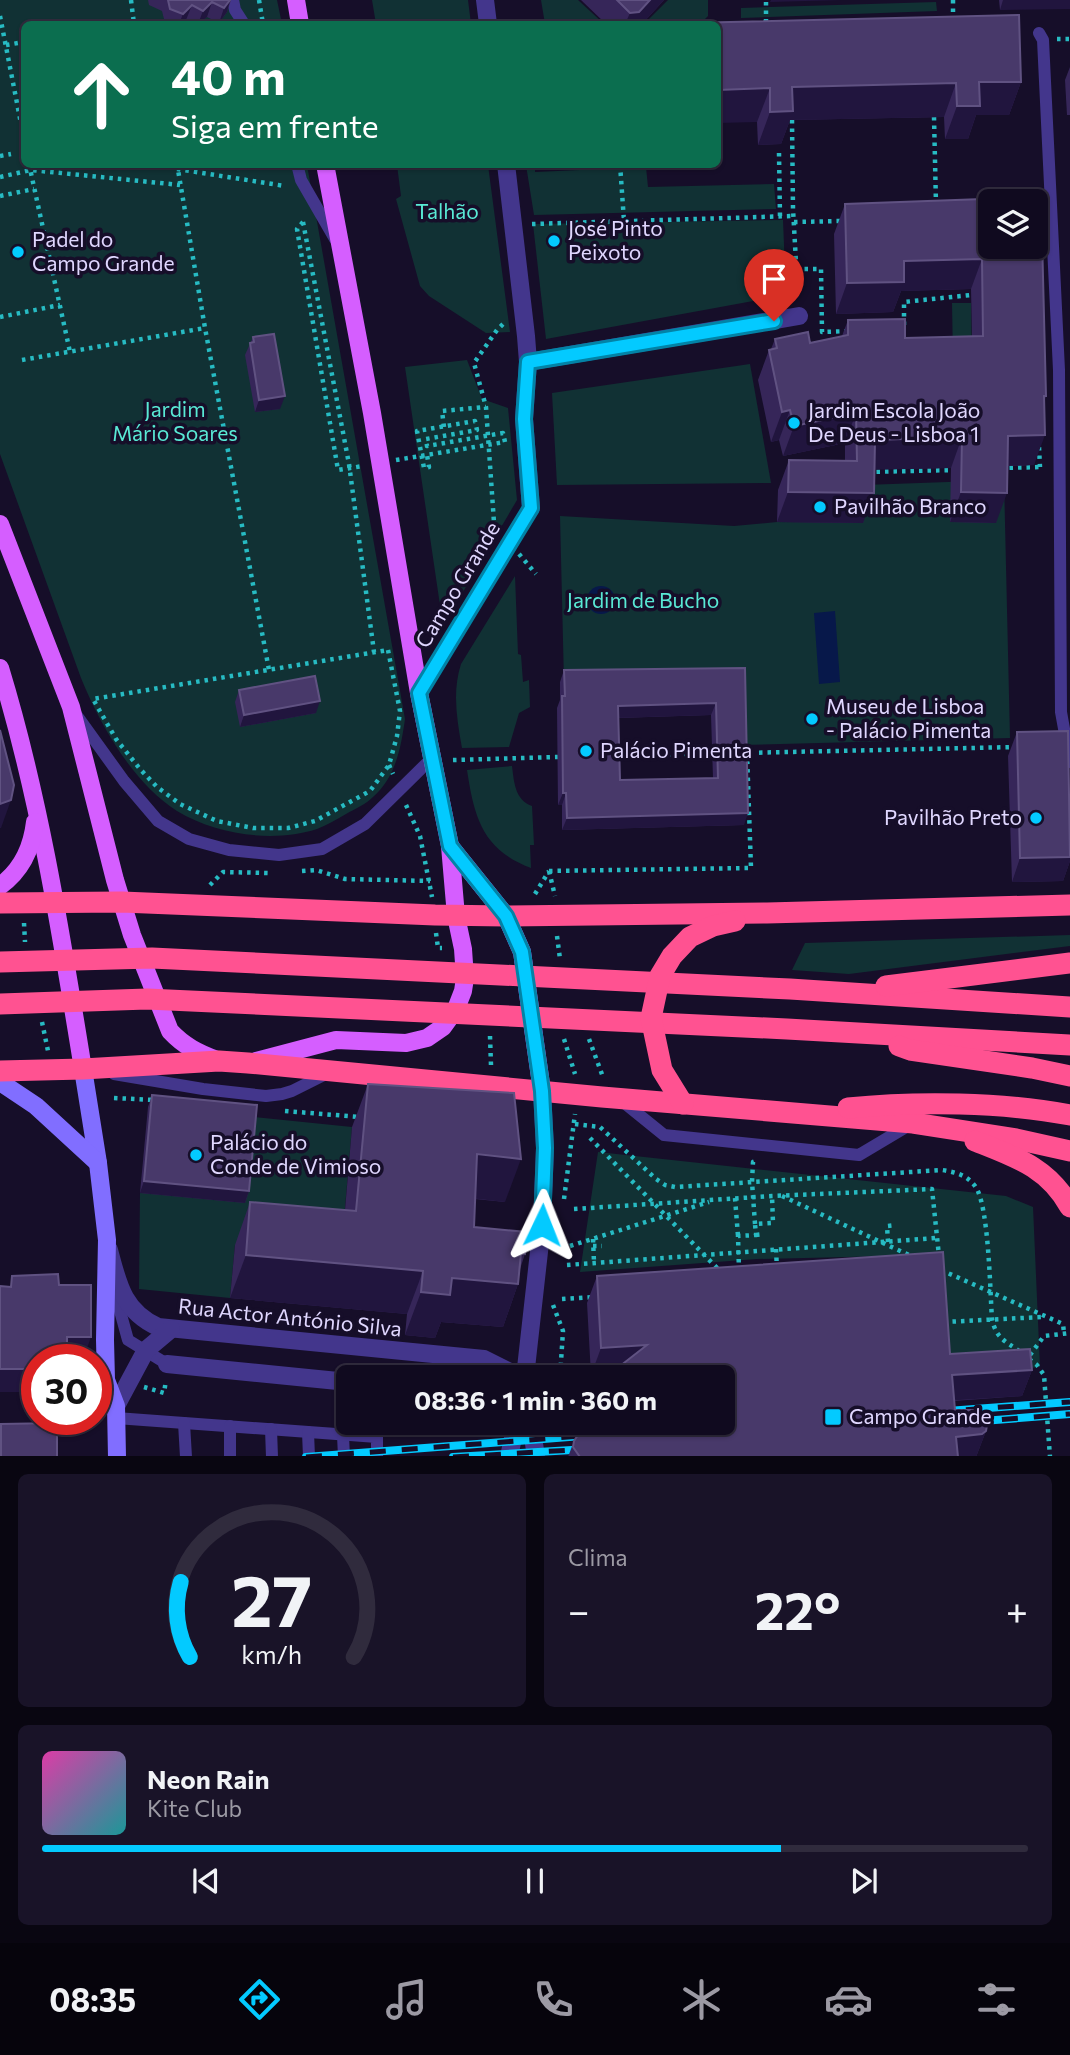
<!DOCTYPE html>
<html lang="pt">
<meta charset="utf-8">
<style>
:root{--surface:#100a1f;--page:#191328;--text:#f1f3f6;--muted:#9c9aa4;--line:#302b3d;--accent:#03caff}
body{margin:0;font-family:Commissioner,sans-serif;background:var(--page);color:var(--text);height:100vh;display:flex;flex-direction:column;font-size:26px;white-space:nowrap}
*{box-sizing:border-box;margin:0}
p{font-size:23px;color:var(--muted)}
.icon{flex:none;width:38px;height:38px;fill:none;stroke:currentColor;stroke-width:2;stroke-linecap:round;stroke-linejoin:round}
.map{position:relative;height:1456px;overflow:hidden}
.drawer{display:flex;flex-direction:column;gap:18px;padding:18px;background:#090611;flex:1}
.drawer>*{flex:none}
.guide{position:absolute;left:21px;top:21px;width:700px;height:147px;border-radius:10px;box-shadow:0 2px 5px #0004,0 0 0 2px var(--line);background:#0b6e4f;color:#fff;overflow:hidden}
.controls{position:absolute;left:978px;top:189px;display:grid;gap:14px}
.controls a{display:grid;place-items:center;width:70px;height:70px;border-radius:10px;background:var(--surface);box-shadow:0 2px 5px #0004,0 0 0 2px var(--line);font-size:35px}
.speed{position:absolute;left:21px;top:1344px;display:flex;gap:14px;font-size:35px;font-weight:700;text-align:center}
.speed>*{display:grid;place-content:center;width:91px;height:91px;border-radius:50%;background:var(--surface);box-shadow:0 2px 5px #0004,0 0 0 2px var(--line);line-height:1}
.speed .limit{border:10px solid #d22;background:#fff;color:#111}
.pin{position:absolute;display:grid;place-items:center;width:60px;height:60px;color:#fff;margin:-72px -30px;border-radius:50% 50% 50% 0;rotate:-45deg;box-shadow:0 0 7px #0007}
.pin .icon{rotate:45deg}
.me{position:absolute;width:77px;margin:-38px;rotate:2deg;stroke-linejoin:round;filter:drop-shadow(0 0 5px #0008)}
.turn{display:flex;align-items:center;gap:24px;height:147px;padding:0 35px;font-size:32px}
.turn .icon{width:91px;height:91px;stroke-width:2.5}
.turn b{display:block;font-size:49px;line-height:60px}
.big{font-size:52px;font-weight:700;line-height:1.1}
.drawer .tile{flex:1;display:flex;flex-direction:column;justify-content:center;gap:10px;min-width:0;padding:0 24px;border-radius:10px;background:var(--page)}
.drawer .dial{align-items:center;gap:0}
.dial svg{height:182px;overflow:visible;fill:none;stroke:var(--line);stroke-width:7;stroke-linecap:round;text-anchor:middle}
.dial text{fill:var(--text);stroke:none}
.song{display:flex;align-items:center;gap:21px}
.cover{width:84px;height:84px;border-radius:10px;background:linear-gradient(135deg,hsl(320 70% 55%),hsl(180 70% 35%))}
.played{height:7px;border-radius:4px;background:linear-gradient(90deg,var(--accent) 75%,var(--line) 75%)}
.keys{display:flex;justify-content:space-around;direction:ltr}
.heat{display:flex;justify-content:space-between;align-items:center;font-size:38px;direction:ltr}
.drawer .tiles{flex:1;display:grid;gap:18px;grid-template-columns:1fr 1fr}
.tile:last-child{grid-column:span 2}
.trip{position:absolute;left:336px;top:1365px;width:399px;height:70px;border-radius:10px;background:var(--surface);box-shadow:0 2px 5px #0004,0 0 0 2px var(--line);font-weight:700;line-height:70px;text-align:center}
.dock{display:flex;height:112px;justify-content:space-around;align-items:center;background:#06040c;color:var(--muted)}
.dock .icon{width:49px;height:49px}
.dock .current{color:var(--accent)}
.dock b{font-size:32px;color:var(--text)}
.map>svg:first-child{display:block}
</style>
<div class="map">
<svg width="1070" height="1457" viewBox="0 0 1070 1457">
<rect width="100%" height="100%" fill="#160e29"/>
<g fill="#113134">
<path d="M0 0H277L282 24H24V164L307 165 405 719C401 747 396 777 373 797 366 804 355 809 346 814 337 819 327 825 317 829 273 843 217 835 177 811 133 783 100 725 81 678L0 454Z"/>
<path d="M372 0H468L471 24H376Z"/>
<path d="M541 0H578L604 24H545Z"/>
<path d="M668 0H708V16L700 24H644Z"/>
<path d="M936 2 937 11 741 18V8Z"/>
<path d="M397 165H488L510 332 486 333 429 296 420 286 396 199 401 196Z"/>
<path d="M526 165H535V172L646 167 648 187 774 184 776 209 534 215Z"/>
<path d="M783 220 786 295 546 339 533 224Z"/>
<path d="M952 303H971L972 366 953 358Z"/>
<path d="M467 360 482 399 508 408 517 500 450 614 441 612 405 367Z"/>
<path d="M750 364 771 483 557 485 552 393Z"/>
<path d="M1004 480 1010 738 742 745 741 680 564 682 560 516 734 526 777 522 862 523 864 485Z"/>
<path d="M515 576 518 654 521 655 523 682 529 680 530 707 519 713 509 747 462 748C457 720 452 692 461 664Z"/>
<path d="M512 766C514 782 515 800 532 806L534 845H530L531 868C482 850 474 816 467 770Z"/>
<path d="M1070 935V946L849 974 792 970 805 943Z"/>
<path d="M253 1117 352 1127 341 1254 235 1245 230 1298 139 1289 140 1193Z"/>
<path d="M598 1152 1006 1196 1033 1207 1040 1367 943 1377 932 1255 757 1259 580 1272Z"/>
</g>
<g fill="#07184a">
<circle cx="601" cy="600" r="14"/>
<path d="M835 611 840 682 819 684 814 613Z"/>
</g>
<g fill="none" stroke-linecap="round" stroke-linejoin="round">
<g stroke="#27bbc3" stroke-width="4.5" stroke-dasharray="3.5 5" stroke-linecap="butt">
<path d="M131 0 134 24"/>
<path d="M259 0 263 24"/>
<path d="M953 0V21"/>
<path d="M766 2V25"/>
<path d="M0 16 24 139"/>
<path d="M1057 39H1070"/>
<path d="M6 45 24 42"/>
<path d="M934 117 936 205"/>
<path d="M792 120 793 209 798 298"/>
<path d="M779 153 780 217"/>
<path d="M0 156 11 154"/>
<path d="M29 164 70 352"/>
<path d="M177 164 205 328 269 670"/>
<path d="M620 164 624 221"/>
<path d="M177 169 285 186"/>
<path d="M0 177 31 170 180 185"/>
<path d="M0 196 34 189"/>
<path d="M303 222 297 229 338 470 363 466"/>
<path d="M303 222 349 464 374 652"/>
<path d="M794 222 842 221"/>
<path d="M532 224 793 216"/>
<path d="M796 269H821L822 332 850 331"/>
<path d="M0 317 60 305"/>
<path d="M904 325V302L971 295"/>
<path d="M22 360 205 328"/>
<path d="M444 427 442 411 486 407"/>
<path d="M1039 447 1040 467"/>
<path d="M396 460 505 442 503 433 427 446 426 439 477 430 475 421 417 431 424 468 429 467 427 455"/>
<path d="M1001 468 1042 467"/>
<path d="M868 472 954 470"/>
<path d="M495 537 486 407 474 363 497 330 506 321"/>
<path d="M519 554 536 574"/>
<path d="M388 650 400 711 397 736 389 765 370 791 315 821 288 828H253L217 821 180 804 157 787 140 769 116 739 93 699Z"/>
<path d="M742 753 1016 747"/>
<path d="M616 756 716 753"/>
<path d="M453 760 558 757"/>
<path d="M389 765 393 774"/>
<path d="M406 805 420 836 432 897"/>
<path d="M302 871 316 870 345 879 430 881"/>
<path d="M549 871 751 868 747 753"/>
<path d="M549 871 555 896"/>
<path d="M210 885 223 872 269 873"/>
<path d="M535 894 549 871"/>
<path d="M24 923 25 942"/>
<path d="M436 933 438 948H442"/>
<path d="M557 936 560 959"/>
<path d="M42 1022 48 1051"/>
<path d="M490 1036 491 1065"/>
<path d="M564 1039 575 1074"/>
<path d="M589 1039 603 1077"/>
<path d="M114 1098 155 1100"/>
<path d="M285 1111 360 1117"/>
<path d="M575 1124 600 1127 656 1179 665 1185 675 1187 942 1170C955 1172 967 1175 975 1186 989 1204 990 1292 992 1319 996 1338 1005 1341 1019 1351"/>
<path d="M590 1138 719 1270"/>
<path d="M782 1196 911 1256"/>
<path d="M735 1198 738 1236"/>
<path d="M564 1199 575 1114"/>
<path d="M574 1209 772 1196 932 1189 939 1256"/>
<path d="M755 1224 752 1182 753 1162 756 1161"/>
<path d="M756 1235 764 1234"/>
<path d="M593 1239 594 1262"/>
<path d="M888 1242 887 1226 896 1225"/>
<path d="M570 1246 709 1202"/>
<path d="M593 1246H602"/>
<path d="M776 1249 777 1270"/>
<path d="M567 1265 936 1238"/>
<path d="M941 1270 1063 1324 1064 1333"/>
<path d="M739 1271 738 1236 756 1235 755 1224 773 1223 772 1196"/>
<path d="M562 1299 594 1297"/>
<path d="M553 1305 563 1331 560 1377"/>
<path d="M944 1322 1042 1317"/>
<path d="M1030 1355 1044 1336 1070 1333"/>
<path d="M1029 1359 1037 1365 1044 1375 1050 1457"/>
<path d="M144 1387 164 1393 166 1380"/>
</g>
<g stroke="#43368c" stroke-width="12">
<path d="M233 0 235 10 244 24"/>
<path d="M1039 33 1043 40 1059 370 1061 712 1070 762"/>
<path d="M297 164 301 180 335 239"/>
<path d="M419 693 531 508"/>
<path d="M75 713 124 781 158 821 189 839 229 850 279 855 322 849 365 824 432 758"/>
<path d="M114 1074 203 1089 266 1096 282 1094 292 1091 328 1073"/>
<path d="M622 1101 664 1135 859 1155 911 1124"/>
<path d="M114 1289 128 1340 167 1364"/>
<path d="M116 1418 377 1437V1457"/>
<path d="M184 1423 186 1457"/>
<path d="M230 1426V1457"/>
<path d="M271 1429 272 1457"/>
<path d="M308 1432 309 1457"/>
<path d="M343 1435 344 1457"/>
</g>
<g stroke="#43368c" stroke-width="18">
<path d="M485 0 488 24"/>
<path d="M506 164 526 336 528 362 524 419 531 508"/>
<path d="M528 362 799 316"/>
<path d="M109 1250C118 1284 123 1311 158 1327L484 1359 520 1377"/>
<path d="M167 1364 348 1382"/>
<path d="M525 1377 542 1225 545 1148 542 1091"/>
<path d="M116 1406 146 1350 171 1329"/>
<path d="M531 1423 536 1457"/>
<path d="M509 1457 516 1423"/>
</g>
<g stroke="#816eff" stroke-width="18">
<path d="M83 1069 98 1163 107 1240 105 1340 106 1380 116 1406 117 1457"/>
<path d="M0 1082 36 1106 98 1163"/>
</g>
<g stroke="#d55eff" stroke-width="18">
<path d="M296 0 300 24"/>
<path d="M0 524 71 707 115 880 132 935 170 1031C184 1046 198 1053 217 1060"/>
<path d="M0 668C40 799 61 934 83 1069"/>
<path d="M450 846 506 916 522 952 542 1091"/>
<path d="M0 886C22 870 32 848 35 822"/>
<path d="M256 1061 336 1040 406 1043 427 1038 443 1027 456 1009 463 991 465 978 463 949 456 916 450 846 419 693 372 413 325 164"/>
</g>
<g stroke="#ff5291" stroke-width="21">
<path d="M0 903 122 902 435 915 506 916 767 913 1070 905"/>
<path d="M0 962 152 958 790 989 1070 1007"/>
<path d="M886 986 1070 963"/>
<path d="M0 1004 147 999 787 1029 1070 1045"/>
<path d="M899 1046 910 1050 1032 1068 1070 1076"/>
<path d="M0 1071 83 1069 219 1061 248 1063 602 1097 913 1123 1016 1139 1070 1151"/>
<path d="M683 1104 662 1070 651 1018 660 976 672 956 690 937 713 926 735 921"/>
<path d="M848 1108C917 1101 1002 1102 1070 1115"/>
<path d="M975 1141C1015 1157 1048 1167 1070 1207"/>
</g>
<defs>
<g id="rail">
<path d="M934 1412 1070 1402"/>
<path d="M970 1422 1070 1414"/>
<path d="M306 1457 595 1435"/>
<path d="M453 1457 589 1449"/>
</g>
</defs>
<use href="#rail" stroke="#03caff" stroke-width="8"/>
<use href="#rail" stroke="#160e29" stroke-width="5" stroke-dasharray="16" stroke-linecap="butt"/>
</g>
<g fill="#362659" fill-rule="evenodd">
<path d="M148 0H231L227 12 219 23 207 17 198 24H195L186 20 182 24H168L165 23 162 11 149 5Z"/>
<path d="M581 0H664L642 24H606Z"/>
<path d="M999 0H1070L1000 10Z"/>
<path d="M718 24 1021 82 1009 115H976L968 139H945L944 117 790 120 781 144 758 145 757 122Z"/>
<path d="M1070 67V115H1067L1065 80Z"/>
<path d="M1041 197 1046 396 1044 402 1034 465 1007 466 996 523 950 522 951 468 875 469 863 523 777 522 778 490 789 460 845 461V443L783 456 779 440 771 442 758 380 769 350 771 349 775 339 810 343 842 336 848 320 905 338 972 336 971 289 901 291 893 312 836 314 834 234 845 204Z"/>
<path d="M253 337 280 409 255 412 245 355Z"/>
<path d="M745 668 744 825 562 830V805H558L557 708 560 700V682L564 670ZM711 715 713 778 620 780 618 718Z"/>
<path d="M239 690 316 713 240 727 235 702Z"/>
<path d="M1017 732 1070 798V861L1063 881 1012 882 1008 756Z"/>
<path d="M368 1084 505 1202 475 1199 474 1227 525 1254 520 1269 518 1284 503 1327 441 1322 435 1338 405 1335 407 1314 230 1298 235 1245 250 1202 345 1210 352 1127Z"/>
<path d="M152 1095 249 1191 245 1203 140 1193 148 1107Z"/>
<path d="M597 1276 950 1354 1032 1370 1022 1396 954 1401 955 1410 986 1431 976 1457H568L574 1441 595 1432V1423H723L611 1374 591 1375 587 1303Z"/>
</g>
<g fill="#21153e">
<path d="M230 0 227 12 219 23 224 8Z"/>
<path d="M650 0H664L642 24H625L630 13Z"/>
<path d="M771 0H842L770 2Z"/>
<path d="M1003 0H1070V9L1000 10Z"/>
<path d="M212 2 207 17 198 24 203 11Z"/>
<path d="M192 5 186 20 182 24H179L183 14Z"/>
<path d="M979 82H1021L1009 115H976L968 139H945L957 106Z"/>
<path d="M956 83 944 117 790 120 781 144 758 145 770 112 792 87Z"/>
<path d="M770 88 757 122 718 123V90Z"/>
<path d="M982 259 971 289 901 291 893 312 836 314 847 283 904 261Z"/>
<path d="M285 396 280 409 255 412 259 400Z"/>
<path d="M790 410 779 440 771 442 782 412Z"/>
<path d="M856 413 845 443 783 456 794 426Z"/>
<path d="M1045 435 1034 465 997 466 1008 436Z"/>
<path d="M962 437 951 468 864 470 875 440Z"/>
<path d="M788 492 874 493 863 523 777 522Z"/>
<path d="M961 492 1007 493 996 523 950 522Z"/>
<path d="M320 701 316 713 240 727 244 715Z"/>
<path d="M716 703 711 715 614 718 618 706Z"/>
<path d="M563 793H566L562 805H558Z"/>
<path d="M11 800 1 828H0V804Z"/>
<path d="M748 813 744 825 562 830 567 818Z"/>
<path d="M1070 857V861L1063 881 1012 882 1020 858Z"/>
<path d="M477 1154 521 1159 505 1202 462 1197Z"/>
<path d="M144 1181 249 1191 245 1203 140 1193Z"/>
<path d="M246 1255 423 1271 407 1314 230 1298Z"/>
<path d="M452 1278 518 1284 503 1327 441 1322 435 1338 405 1335 421 1292Z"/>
<path d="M67 1337H91L83 1360H59Z"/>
<path d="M647 1345 637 1372 591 1375 601 1348Z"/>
<rect x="0" y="1369" width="37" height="23"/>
<path d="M1032 1370 1022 1396 943 1401 952 1375Z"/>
<path d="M986 1431 976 1457H949L956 1437Z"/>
</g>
<g fill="#48396a" stroke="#605282" stroke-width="2" fill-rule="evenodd">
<path d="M168 0H230L224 8 212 2 203 11 192 5 183 14 170 9Z"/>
<path d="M617 0H650L639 12 630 13Z"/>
<path d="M1019 15 1021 82H979L980 106H957L956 83 792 87 793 111 770 112V88L718 90V24H686V23Z"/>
<path d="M1041 197 1046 396H1044L1045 435 1008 436 1007 493 961 492 962 437 875 440 874 493 788 492 789 460 857 461 856 413 794 426 790 410 782 412 769 350 777 348 775 339 808 332 810 343 848 335V320L905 319V338L983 336 982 259 904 261V282L847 283 845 204ZM990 201H1036V247H990Z"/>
<path d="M274 334 285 396 259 400 250 343 254 342 253 337Z"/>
<path d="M745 668 748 813 567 818 566 793H563L562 696H565L564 670ZM716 703 718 778 620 780 618 706Z"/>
<path d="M315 676 320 701 244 715 239 690Z"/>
<path d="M0 730 14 785 11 800 0 804Z"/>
<path d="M1068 731 1070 857 1020 858 1017 732Z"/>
<path d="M368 1084 514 1093 521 1159 477 1154 474 1227 527 1232 525 1254 521 1253 518 1284 452 1278 450 1295 421 1292 423 1271 246 1255 250 1202 356 1211Z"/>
<path d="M152 1095 257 1105 249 1191 144 1181Z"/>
<path d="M943 1252 950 1354 1030 1349 1032 1370 952 1375 955 1410H978L986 1415 988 1420 986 1431 982 1434 956 1437 958 1457H580L573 1447 574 1441 578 1435 605 1431V1423H723V1377H606L647 1345 601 1348 597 1276Z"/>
<path d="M58 1274 59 1285H91V1337H67V1360H37V1369H0V1286L11 1287 12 1276Z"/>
<path d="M57 1423V1457H1V1424Z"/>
</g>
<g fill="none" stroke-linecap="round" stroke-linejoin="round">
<defs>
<path id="route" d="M542 1225 545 1148 542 1091 522 952 506 916 450 846 419 693 531 508 524 419 528 362 774 321"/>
</defs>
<use href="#route" stroke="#0283a6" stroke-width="18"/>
<use href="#route" stroke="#03caff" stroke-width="12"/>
</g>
<g fill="#03caff" stroke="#160e29" stroke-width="2.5">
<circle cx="554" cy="241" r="7"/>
<circle cx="18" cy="252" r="7"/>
<circle cx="794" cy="423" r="7"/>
<circle cx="820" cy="507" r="7"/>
<circle cx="812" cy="719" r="7"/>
<circle cx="586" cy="751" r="7"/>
<circle cx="1036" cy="818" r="7"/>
<circle cx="196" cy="1155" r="7"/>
<rect x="824" y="1408" width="18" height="18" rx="3.5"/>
</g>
<g text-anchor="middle" stroke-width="7" stroke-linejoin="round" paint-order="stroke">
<g font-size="21" fill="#59e9d5" stroke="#160e29">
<text x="447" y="219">Talhão</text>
<text x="175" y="417">Jardim<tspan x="175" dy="24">Mário Soares</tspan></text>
<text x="643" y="608">Jardim de Bucho</text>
</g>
<g font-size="21" fill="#e0d7ff" stroke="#160e29" text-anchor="start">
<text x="568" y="236">José Pinto<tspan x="568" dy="24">Peixoto</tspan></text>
<text x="32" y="247">Padel do<tspan x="32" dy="24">Campo Grande</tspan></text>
<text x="808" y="418">Jardim Escola João<tspan x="808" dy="24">De Deus - Lisboa 1</tspan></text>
<text x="834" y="514">Pavilhão Branco</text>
<text x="826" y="714">Museu de Lisboa<tspan x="826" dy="24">- Palácio Pimenta</tspan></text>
<text x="600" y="758">Palácio Pimenta</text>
<text x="1022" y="825" text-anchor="end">Pavilhão Preto</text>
<text x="210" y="1150">Palácio do<tspan x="210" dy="24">Conde de Vimioso</tspan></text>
<text x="849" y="1424">Campo Grande</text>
</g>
<g font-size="21" fill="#e0d7ff" stroke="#160e29">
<text transform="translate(458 585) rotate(-59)" y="7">Campo Grande</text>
<text transform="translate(290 1318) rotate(6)" y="7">Rua Actor António Silva</text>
</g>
</g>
</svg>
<div class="controls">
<a><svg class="icon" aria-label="layers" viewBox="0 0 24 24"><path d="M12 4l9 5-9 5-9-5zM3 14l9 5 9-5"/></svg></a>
</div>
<div class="speed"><div class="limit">30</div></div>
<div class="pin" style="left:774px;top:321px;background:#d93025"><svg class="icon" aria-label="arrive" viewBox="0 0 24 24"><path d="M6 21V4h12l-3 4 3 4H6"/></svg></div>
<svg class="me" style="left:542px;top:1225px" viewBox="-20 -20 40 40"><path d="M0-17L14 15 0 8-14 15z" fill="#03caff" stroke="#fff" stroke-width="4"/></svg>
<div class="trip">08:36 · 1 min · 360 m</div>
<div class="guide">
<div class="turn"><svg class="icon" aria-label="ahead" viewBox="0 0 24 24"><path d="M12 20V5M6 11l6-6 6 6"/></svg><div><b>40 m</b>Siga em frente</div></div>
</div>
</div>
<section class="drawer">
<div class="tiles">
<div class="tile dial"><svg viewBox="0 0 100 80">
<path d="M14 69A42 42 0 1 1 86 69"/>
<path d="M14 69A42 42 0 0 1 10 36" stroke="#03caff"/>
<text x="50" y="56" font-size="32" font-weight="700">27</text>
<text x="50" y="72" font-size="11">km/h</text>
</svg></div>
<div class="tile"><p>Clima</p>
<div class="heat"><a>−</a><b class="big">22°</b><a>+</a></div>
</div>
<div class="tile">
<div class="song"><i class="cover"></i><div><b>Neon Rain</b><p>Kite Club</p></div></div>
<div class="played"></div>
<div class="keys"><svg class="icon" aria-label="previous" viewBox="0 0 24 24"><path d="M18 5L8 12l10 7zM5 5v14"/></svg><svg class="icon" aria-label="pause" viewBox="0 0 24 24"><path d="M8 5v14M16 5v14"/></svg><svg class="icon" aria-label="next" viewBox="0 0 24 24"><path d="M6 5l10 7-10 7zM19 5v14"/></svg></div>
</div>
</div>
</section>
<nav class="dock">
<b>08:35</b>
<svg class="icon current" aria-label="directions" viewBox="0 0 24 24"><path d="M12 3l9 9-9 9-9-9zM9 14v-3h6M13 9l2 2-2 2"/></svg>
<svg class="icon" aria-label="music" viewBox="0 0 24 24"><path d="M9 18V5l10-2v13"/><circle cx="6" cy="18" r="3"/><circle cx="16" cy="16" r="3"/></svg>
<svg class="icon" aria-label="phone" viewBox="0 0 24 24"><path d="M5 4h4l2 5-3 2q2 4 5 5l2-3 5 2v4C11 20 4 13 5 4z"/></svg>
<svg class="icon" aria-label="climate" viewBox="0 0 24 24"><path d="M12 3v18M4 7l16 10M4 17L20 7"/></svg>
<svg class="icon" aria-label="car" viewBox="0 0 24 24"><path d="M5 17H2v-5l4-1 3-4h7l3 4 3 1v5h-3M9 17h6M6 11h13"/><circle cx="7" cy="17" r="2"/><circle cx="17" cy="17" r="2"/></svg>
<svg class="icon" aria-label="filters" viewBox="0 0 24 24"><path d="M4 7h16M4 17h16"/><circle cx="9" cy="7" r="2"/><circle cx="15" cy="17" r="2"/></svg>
</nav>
